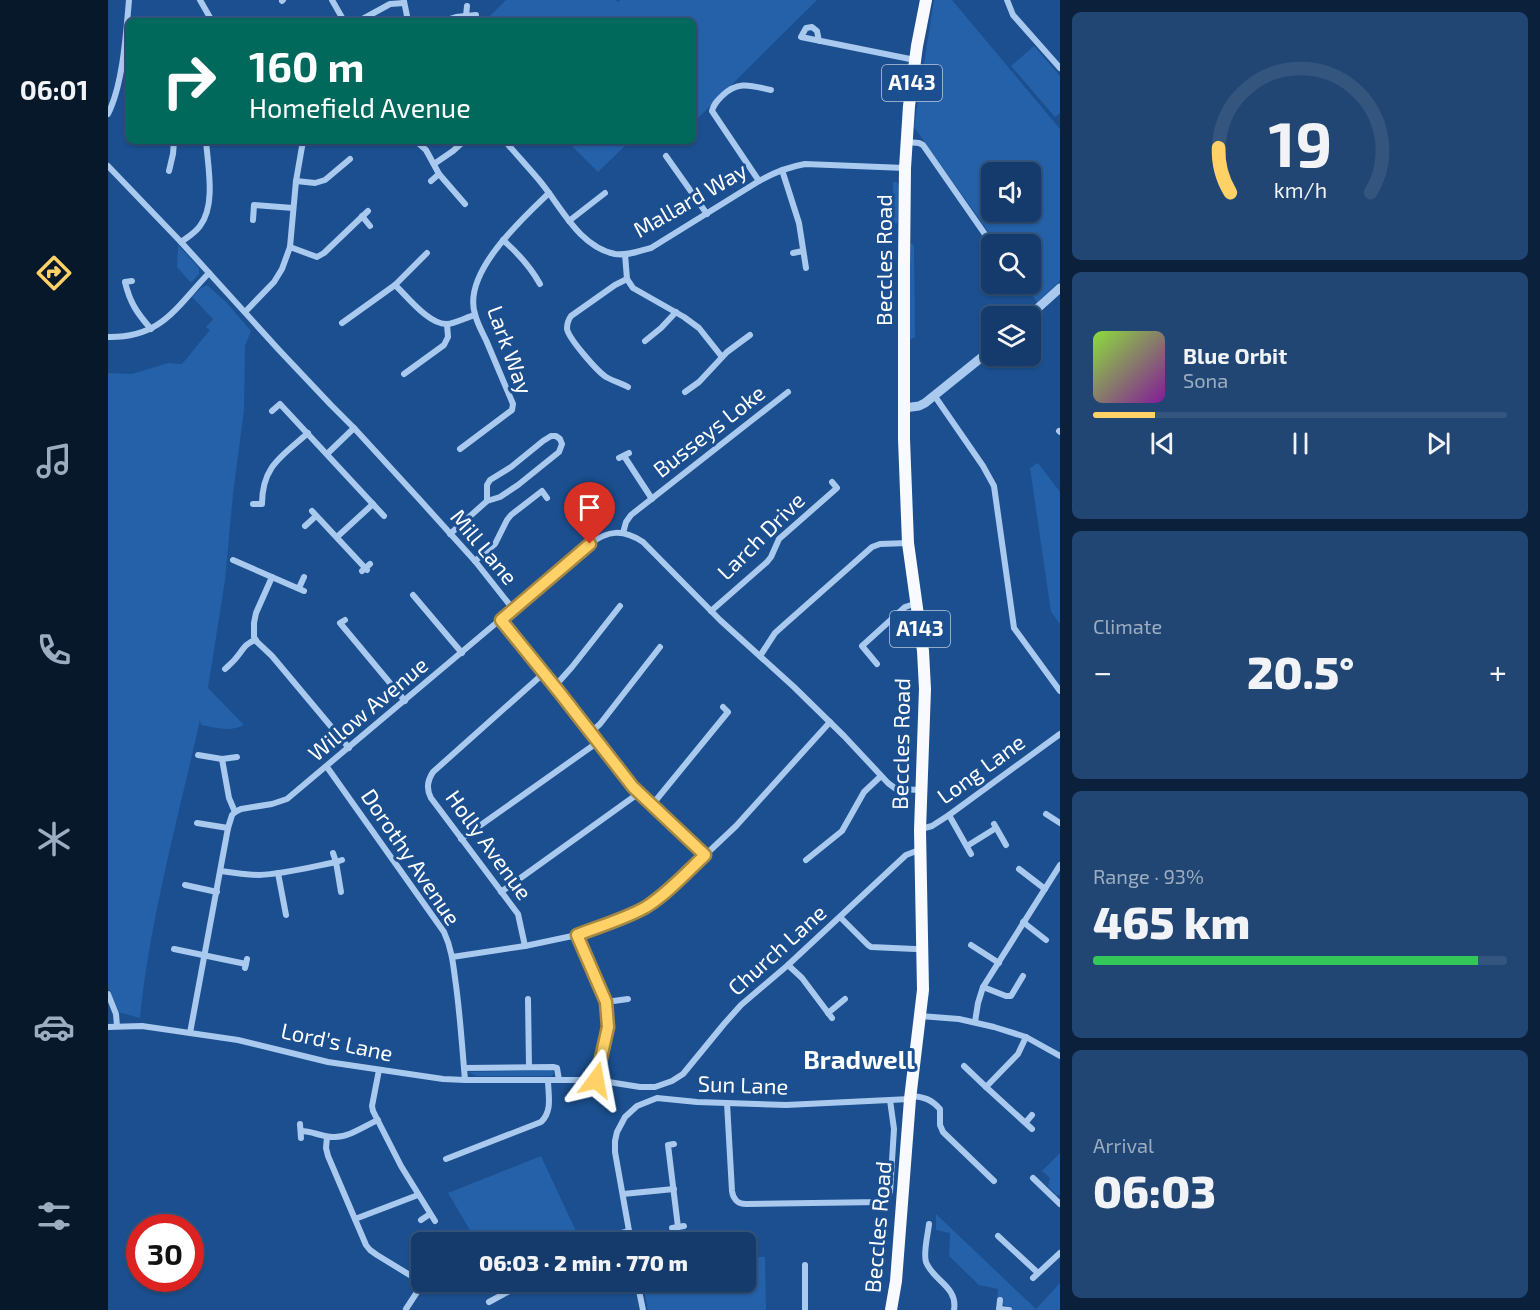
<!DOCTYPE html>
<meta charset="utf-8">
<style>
:root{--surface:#143b6b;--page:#214673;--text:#f1f3f6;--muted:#9dadc1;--line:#33557e;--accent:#ffd166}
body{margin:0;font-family:"Exo 2",sans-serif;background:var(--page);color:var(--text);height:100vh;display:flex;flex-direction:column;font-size:22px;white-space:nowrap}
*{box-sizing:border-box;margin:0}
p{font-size:20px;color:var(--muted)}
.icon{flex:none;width:33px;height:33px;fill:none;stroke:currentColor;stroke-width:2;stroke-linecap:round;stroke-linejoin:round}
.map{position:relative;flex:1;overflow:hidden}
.panel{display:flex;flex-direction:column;gap:12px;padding:12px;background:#0b203b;width:480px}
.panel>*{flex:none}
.hud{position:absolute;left:18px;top:18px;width:570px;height:126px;border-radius:9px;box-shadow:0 2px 4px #0004,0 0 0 2px var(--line);background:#00695c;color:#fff;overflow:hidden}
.fabs{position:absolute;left:873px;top:162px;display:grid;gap:12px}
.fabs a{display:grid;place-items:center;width:60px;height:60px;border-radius:9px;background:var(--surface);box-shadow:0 2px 4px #0004,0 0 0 2px var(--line);font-size:30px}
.speed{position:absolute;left:18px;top:1214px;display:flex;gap:12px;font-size:30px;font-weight:700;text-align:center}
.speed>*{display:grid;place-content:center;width:78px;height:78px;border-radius:50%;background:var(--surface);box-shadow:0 2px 4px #0004,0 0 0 2px var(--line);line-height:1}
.speed .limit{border:9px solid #d22;background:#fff;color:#111}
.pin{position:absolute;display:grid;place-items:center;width:51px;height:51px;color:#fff;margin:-62px -26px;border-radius:50% 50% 50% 0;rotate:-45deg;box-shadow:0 0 6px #0007}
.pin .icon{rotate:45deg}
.me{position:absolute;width:66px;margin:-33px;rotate:13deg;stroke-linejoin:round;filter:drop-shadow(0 0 4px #0008)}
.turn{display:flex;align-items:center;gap:21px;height:126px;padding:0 24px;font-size:27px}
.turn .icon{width:78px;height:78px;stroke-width:2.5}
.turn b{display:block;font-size:42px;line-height:51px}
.big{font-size:45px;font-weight:800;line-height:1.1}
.panel .widget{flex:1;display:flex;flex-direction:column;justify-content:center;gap:9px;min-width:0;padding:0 21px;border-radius:9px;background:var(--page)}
.panel .dial{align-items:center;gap:0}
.dial svg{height:156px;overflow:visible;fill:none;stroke:var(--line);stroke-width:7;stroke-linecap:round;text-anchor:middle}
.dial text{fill:var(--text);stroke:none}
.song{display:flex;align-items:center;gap:18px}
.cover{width:72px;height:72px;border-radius:9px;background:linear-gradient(135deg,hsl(90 70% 55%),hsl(290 70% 35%))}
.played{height:6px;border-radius:3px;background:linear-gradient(90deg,var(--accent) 15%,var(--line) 15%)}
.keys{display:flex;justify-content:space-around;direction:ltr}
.heat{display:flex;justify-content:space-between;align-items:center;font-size:33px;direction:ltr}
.charge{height:9px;border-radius:4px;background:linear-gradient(90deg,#34c759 93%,var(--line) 0)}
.trip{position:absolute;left:303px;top:1232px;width:345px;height:60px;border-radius:9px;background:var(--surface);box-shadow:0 2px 4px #0004,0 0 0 2px var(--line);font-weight:800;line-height:60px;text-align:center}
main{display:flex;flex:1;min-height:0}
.menu{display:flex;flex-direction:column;width:108px;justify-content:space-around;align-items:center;background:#08182b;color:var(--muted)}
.menu .icon{width:42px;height:42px}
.menu .current{color:var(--accent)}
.menu b{font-size:27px;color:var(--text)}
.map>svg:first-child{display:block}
</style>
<main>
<nav class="menu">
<b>06:01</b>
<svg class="icon current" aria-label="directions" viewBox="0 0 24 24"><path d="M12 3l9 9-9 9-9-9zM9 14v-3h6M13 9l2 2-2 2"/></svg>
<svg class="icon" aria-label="music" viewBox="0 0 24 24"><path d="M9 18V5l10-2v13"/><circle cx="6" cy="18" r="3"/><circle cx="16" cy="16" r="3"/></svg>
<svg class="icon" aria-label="phone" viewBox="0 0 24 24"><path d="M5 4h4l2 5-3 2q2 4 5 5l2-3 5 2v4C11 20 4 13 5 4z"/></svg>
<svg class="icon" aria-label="climate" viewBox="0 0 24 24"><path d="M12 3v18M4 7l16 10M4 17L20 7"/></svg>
<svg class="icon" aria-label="car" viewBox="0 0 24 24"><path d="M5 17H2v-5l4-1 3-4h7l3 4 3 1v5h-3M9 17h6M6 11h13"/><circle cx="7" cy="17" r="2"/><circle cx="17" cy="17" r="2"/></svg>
<svg class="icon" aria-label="filters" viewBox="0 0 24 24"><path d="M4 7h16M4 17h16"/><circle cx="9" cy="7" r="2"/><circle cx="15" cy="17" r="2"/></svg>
</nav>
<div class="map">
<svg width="952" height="1310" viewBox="0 0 952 1310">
<rect width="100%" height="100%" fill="#1b4f8f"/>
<g fill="#2461a8" fill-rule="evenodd">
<path d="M398 0H508L510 2 512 0H709L585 123V21H377Z"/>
<path d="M826 0H844L952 129V281L929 302 916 284H922V244H889L806 127ZM884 172H922V212H884Z"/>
<path d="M926 46 952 76V113L947 117 903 66Z"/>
<path d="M459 141H522L490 172Z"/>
<path d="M785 182H788L791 185 790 222 788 224 785 221Z"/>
<path d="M802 243 805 244 806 247 807 337 802 340Z"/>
<path d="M70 245 91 268V274L83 283 69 267Z"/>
<path d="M99 285 118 302 143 331 137 346 136 410 125 494 117 580 100 688 136 725C123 732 108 728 93 725L92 720C70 819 42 918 32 1018L10 1012 0 988V373L24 374 60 363 74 364 102 330 98 327 105 319 84 297 93 288Z"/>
<path d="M930 463 952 492V624L943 612 922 468Z"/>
<path d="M442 1070 445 1071 446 1074 443 1076H369L360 1072Z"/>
<path d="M952 1153V1195H948L940 1186 942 1178 934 1171Z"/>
<path d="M433 1156 473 1242H369L340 1193Z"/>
<path d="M828 1214 928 1309 952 1283V1310H901L902 1307 896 1305 893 1300 889 1299 890 1289 871 1285 841 1256 842 1233 828 1230Z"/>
<path d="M638 1257H657L658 1310H540L536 1289 579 1282V1281H638Z"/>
</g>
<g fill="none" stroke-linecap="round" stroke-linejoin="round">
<g stroke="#a9c9ee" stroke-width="6">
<path d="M92 0 104 21"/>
<path d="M224 0 236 21"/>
<path d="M899 0 905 15 952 68"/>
<path d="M174 1 175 0"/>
<path d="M296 1 300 21"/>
<path d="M358 16 359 6"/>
<path d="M251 21 282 4 296 3"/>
<path d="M335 21 348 17 368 15"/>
<path d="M711 41 709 31 704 27 698 28 693 37 807 60"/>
<path d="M0 114C15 84 18 34 21 0"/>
<path d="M308 141 318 150 331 174 357 204"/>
<path d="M397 141C408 154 420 167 431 180 453 206 470 246 507 254 519 256 531 251 543 248L651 181C665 173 680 167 697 164L797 168"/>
<path d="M799 142 811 143 815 145 881 240"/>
<path d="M558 156 599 214"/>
<path d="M326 164 345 151 356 141"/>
<path d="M0 166 73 242 171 350 223 405 246 428 312 500 367 561 405 609"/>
<path d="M674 170 691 223 698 268"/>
<path d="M61 171 65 154 66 141"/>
<path d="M188 181 207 183 217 180 242 159"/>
<path d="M323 181 331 174"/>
<path d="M651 181 604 111C606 103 610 100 615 95 631 80 644 86 663 90"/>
<path d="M254 216 262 226"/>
<path d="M145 220 146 205 185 208"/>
<path d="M461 221 497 193"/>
<path d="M395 240C411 254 422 266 432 284"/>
<path d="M73 242C80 237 87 233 92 226 108 205 100 167 98 141"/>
<path d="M182 247 209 257 216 253 260 211"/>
<path d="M685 253 695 251"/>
<path d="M517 254 519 279 525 288 576 317 591 328 614 357"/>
<path d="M519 279 507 285 463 316C460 320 459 324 459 329 461 339 489 371 498 377 505 381 513 383 520 387"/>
<path d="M24 281 17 282C22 303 29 313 43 329"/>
<path d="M287 285C299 296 321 325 339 324 346 324 359 317 367 315"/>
<path d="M137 312 166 282 174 269 182 247 188 181 195 141"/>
<path d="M234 323 287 285 319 253"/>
<path d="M0 337C54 338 68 307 101 273"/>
<path d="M537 341 553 328 568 312"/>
<path d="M296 374 336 345 340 337 339 324"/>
<path d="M577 392 591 382 619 352 642 335"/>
<path d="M826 395 875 466 886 486 906 628 952 691"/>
<path d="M164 411 172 404 276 516"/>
<path d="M951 431 952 432"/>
<path d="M352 449 404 410 405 404C396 383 387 361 378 340 374 332 369 323 367 314 354 273 414 219 441 193"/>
<path d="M219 454 246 428"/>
<path d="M516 456 544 499"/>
<path d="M511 458 521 453"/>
<path d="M145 504H154C154 466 174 456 200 433"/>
<path d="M204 511 259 570"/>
<path d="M197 526 208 516"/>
<path d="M515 533 518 522 523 515 680 392"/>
<path d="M342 534 379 501 392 497 410 485 451 452 454 444 452 439 448 436H443L435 441 403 467 382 480 379 485V501"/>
<path d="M229 537 265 504"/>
<path d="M125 560 196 591"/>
<path d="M367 561 387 544 399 520 403 515 434 491 439 498"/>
<path d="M254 571 262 564"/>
<path d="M164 577 148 613 146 623V637L148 641 164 656 241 748"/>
<path d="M191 588 196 577"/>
<path d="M305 595 354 653"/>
<path d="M603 611 659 562 663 557 671 539 729 488 724 482"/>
<path d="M392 619 452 693 525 787 597 855"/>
<path d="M237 620 232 623 297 701"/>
<path d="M652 656 667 633 677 624 764 547 772 544 800 543"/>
<path d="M769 664 754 646 797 607 809 603"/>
<path d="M117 669C120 666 125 662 128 658 135 650 137 643 148 640"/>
<path d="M447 686 464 667 512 606"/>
<path d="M483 732 492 724 552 647"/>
<path d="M90 755 114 759 129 757"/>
<path d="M114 759 121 798 127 812"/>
<path d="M219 767 336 932C343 947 345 962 347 978 352 1012 354 1046 357 1080"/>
<path d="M544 805 620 712 615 707"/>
<path d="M127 812 133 809 164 804 179 799 482 544C500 530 515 529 535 542L612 620 686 687 736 736 780 783 788 789 813 790"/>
<path d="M938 814 952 823"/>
<path d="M841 815 863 854"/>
<path d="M89 823 120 828"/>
<path d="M886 824 898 845"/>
<path d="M813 829 824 826 841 815 952 734"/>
<path d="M353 839 490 742"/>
<path d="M859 846 888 828"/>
<path d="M225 853 228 862 234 860"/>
<path d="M698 860 734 831 756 792 773 776"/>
<path d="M911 869 937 889"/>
<path d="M113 871C126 873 139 875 151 875 177 874 203 867 228 862L233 892"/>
<path d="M170 873 178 915"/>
<path d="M77 885 109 892"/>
<path d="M393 892 531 793"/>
<path d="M732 917 760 945 763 947 807 949"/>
<path d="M915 922 938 940"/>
<path d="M469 935 498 1002 500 1027 488 1080"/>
<path d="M863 945 891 963"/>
<path d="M417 946 410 914 323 798C318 789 319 781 325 772L436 673"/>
<path d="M66 949 138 964"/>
<path d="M344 957 417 946 469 935 525 913 537 907 556 894 628 826 722 722"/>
<path d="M680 965 694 978 724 1018"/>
<path d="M137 968 139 959"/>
<path d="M875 987 898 996H903L915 976"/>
<path d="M0 994 8 1014 9 1026"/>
<path d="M420 999 421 1067"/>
<path d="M498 1002 520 999"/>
<path d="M720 1013 737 999"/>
<path d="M812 1016 851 1019 886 1027 918 1037 952 1056"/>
<path d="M867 1022 870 1003 875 987 952 865"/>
<path d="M0 1027 34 1026 130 1040 220 1062 335 1079 357 1080H488L532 1087H547L564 1081 575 1074 616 1024 633 1005 680 965 798 855 811 850"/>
<path d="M82 1033 120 828 124 815 127 812"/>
<path d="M918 1037 910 1054 878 1087 924 1129"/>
<path d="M856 1066 878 1087"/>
<path d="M356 1068 445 1067 449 1068 451 1080"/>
<path d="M271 1070 264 1106 265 1111 293 1166 327 1221"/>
<path d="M803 1096C816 1097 823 1099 832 1109V1125L835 1132 886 1181"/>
<path d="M619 1103 624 1191C625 1199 630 1204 638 1204L772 1202 779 1198 782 1192 786 1129 782 1100"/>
<path d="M918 1122 924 1115"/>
<path d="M192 1124 193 1138"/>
<path d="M193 1131C204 1131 214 1137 225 1137 240 1138 256 1126 270 1120"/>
<path d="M219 1137 218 1148 220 1156 258 1245 262 1250 269 1255 323 1288"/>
<path d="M566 1144 560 1145 570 1227"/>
<path d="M338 1159 433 1122C445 1111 440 1094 440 1080"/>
<path d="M925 1178 952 1204"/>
<path d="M515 1194 566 1189"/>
<path d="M247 1219 310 1195"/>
<path d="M313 1220 322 1214"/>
<path d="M821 1224C820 1234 815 1253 818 1262 825 1281 850 1286 846 1310"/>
<path d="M564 1228 576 1226"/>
<path d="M890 1236 930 1273"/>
<path d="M492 1242 510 1234 521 1231"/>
<path d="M523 1242 507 1152V1141L509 1132 517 1117 529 1106 549 1098 589 1102 678 1105 802 1099"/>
<path d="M697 1265V1310"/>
<path d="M925 1278 952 1253"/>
<path d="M529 1281 535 1310"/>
<path d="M381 1302 420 1281"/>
<path d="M298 1309 315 1283"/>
<path d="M891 1309 901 1310"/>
<path d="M891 1310 892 1300"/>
</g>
<g stroke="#a9c9ee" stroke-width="9">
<path d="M921 316 952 288"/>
<path d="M796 408 811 406 817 403 884 349"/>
</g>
<path stroke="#f8faff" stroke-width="12" d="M783 1310 788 1281 802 1099 815 990 812 830 817 689 815 651 800 543 796 439V266L797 168 801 106 809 46 818 0"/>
</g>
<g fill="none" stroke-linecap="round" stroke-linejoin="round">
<defs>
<path id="route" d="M482 544 393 620 452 693 525 787 597 855C578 873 560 893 538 907 517 919 492 926 469 935L498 1002 500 1027 488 1080"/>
</defs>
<use href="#route" stroke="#a68842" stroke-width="15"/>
<use href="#route" stroke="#ffd166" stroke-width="10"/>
</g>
<g text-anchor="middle" stroke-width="6" stroke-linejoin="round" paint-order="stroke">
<g fill="#1b4f8f" stroke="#bbcadd" stroke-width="1.5">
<rect x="774" y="65" width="60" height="36" rx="4.5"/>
<rect x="782" y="611" width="60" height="36" rx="4.5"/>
</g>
<g font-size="21" font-weight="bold" fill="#fff">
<text x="804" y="90">A143</text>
<text x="812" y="636">A143</text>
</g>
<g font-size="22" fill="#fff" stroke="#1b4f8f">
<text transform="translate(582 200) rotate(-30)" y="8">Mallard Way</text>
<text transform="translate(776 260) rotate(-90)" y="8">Beccles Road</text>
<text transform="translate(402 350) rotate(70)" y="8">Lark Way</text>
<text transform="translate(601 431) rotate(-38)" y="8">Busseys Loke</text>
<text transform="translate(653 536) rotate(-45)" y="8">Larch Drive</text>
<text transform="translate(376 547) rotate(50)" y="8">Mill Lane</text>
<text transform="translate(260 709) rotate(-40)" y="8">Willow Avenue</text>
<text transform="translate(793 744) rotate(-89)" y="8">Beccles Road</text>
<text transform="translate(873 769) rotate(-36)" y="8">Long Lane</text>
<text transform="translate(381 845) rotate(54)" y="8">Holly Avenue</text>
<text transform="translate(303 857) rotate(56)" y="8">Dorothy Avenue</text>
<text transform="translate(669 950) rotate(-42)" y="8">Church Lane</text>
<text transform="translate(229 1042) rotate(12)" y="8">Lord's Lane</text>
<text transform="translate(635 1085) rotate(2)" y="8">Sun Lane</text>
<text transform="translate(770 1227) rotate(-85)" y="8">Beccles Road</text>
</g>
<g font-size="26" font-weight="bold" fill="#fff" stroke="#1b4f8f">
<text x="751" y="1069">Bradwell</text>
</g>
</g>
</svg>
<div class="fabs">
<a><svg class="icon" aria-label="sound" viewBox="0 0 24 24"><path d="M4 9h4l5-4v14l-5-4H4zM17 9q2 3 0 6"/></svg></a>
<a><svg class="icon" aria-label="search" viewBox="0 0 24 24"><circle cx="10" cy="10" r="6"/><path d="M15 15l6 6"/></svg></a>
<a><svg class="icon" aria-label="layers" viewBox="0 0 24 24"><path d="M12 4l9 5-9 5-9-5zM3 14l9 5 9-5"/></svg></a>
</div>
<div class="speed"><div class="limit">30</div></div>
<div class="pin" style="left:482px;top:544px;background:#d93025"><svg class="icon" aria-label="arrive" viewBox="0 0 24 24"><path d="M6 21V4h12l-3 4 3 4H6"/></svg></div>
<svg class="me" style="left:488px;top:1080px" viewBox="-20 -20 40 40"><path d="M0-17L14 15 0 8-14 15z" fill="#ffd166" stroke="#fff" stroke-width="4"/></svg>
<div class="trip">06:03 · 2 min · 770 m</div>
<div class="hud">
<div class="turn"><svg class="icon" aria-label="right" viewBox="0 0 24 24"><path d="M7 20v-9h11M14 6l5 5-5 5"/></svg><div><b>160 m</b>Homefield Avenue</div></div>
</div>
</div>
<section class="panel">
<div class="widget dial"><svg viewBox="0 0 100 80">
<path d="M14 69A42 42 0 1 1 86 69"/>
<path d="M14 69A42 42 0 0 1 8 46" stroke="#ffd166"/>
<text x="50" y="56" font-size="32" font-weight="700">19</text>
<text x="50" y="72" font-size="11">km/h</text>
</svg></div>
<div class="widget">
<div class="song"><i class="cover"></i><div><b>Blue Orbit</b><p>Sona</p></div></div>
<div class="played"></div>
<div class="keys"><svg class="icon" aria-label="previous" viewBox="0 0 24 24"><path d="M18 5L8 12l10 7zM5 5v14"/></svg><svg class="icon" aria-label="pause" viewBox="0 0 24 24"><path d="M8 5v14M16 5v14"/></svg><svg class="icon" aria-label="next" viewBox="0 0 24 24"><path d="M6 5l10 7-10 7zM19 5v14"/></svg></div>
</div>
<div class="widget"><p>Climate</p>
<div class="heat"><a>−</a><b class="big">20.5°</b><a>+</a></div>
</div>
<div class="widget"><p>Range · 93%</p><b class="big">465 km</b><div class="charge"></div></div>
<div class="widget"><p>Arrival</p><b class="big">06:03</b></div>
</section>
</main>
